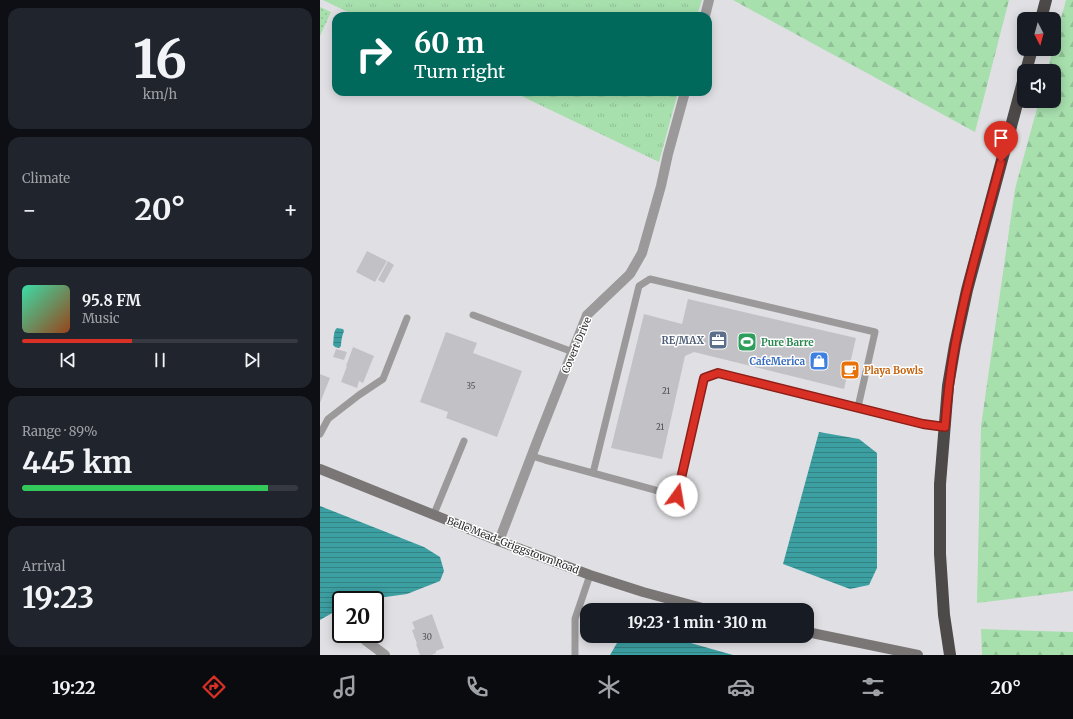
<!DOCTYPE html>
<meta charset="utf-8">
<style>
:root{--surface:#171b24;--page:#20242c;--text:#f1f3f6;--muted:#9ea1a6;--line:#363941;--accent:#d93025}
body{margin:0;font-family:Merriweather,serif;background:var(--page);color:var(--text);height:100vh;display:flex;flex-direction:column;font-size:15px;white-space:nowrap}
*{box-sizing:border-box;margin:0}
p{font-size:13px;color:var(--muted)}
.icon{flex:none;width:22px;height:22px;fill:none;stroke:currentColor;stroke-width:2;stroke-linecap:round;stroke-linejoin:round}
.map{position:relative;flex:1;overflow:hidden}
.details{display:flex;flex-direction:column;gap:8px;padding:8px;background:#0d0f14;width:320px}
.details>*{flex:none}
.banner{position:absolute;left:12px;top:12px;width:380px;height:84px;border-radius:12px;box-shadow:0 2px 10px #0003;background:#00695c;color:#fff;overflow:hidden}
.needle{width:26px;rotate:174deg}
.tools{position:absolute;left:697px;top:12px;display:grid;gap:8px}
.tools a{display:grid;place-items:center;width:44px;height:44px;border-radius:8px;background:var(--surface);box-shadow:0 2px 10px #0003;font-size:20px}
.speed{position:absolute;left:12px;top:591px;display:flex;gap:8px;font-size:20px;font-weight:700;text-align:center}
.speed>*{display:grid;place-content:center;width:52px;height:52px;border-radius:50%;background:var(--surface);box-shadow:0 2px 10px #0003;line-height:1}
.speed .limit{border:2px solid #111;border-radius:6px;background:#fff;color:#111}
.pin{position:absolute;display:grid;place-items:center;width:34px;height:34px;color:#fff;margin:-41px -17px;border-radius:50% 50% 50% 0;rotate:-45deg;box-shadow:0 0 4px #0007}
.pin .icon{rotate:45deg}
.me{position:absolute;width:44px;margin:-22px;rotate:13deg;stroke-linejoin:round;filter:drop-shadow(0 0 3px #0008)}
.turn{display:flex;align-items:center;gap:14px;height:84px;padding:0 16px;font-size:18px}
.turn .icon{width:52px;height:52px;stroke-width:2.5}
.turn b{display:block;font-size:28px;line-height:34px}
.big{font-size:30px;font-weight:700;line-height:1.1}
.details .card{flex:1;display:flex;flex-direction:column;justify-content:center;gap:6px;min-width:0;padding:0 14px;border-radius:12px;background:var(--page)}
.details .dial{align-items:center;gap:0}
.dial b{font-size:52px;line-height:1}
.song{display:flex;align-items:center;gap:12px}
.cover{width:48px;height:48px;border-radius:6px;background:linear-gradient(135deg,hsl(160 70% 55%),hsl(20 70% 35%))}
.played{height:4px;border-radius:2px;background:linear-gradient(90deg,var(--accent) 40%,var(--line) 40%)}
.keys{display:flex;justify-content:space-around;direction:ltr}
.heat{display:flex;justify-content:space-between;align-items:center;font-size:22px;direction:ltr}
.charge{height:6px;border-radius:3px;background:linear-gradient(90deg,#34c759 89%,var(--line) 0)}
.trip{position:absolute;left:260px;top:603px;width:234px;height:40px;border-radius:12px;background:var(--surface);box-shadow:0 2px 10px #0003;font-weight:700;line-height:40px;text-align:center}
.menu{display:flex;height:64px;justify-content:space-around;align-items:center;background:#090b0e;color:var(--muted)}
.menu .icon{width:28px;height:28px}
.menu .selected{color:var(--accent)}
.menu b{font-size:18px;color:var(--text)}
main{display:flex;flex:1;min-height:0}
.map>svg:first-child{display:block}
</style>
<main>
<section class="details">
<div class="card dial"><b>16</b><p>km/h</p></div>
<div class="card"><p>Climate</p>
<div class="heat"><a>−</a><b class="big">20°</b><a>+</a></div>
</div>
<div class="card">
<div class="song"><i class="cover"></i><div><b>95.8 FM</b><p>Music</p></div></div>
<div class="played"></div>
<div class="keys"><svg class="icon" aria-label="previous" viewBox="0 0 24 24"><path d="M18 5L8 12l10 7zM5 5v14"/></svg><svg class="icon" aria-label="pause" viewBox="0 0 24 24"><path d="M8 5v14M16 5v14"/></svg><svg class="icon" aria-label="next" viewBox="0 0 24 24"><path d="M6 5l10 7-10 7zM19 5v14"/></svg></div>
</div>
<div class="card"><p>Range · 89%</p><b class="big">445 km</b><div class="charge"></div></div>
<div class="card"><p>Arrival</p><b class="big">19:23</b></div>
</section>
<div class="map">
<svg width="753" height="655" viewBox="0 0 753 655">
<defs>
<pattern id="grass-dots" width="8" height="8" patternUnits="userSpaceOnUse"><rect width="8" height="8" fill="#a7dfad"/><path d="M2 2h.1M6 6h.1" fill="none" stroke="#90c095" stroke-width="1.8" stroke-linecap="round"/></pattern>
<pattern id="forest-firs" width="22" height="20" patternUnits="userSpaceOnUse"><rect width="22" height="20" fill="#a7dfad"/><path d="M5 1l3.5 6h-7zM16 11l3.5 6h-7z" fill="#90c095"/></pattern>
<pattern id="park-tufts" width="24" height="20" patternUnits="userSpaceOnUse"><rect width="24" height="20" fill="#a7dfad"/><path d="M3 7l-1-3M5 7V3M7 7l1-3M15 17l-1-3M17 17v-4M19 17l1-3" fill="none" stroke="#90c095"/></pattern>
<pattern id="water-rules" width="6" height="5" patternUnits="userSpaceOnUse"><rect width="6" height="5" fill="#3c9fa2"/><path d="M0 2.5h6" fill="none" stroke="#338284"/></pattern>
</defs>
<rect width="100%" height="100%" fill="#e0e0e4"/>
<path fill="url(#grass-dots)" d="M0 7 11 12 0 36Z"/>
<g fill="url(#forest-firs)">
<path d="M413 0H689L655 132Z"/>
<path d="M746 0H753V591L657 603 661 426 695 189 719 101H734V71H727L733 49H734V44Z"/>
<path d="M661 629 753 632V655H662Z"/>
</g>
<g fill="url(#park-tufts)">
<path d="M3 0H382L377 16H36Z"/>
<path d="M193 92H358L339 162Z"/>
</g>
<g fill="url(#water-rules)">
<path d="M17 328 23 329 24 331C22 336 21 341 21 346L19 348 15 347 13 345C14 339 13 331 17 328Z"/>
<path d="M499 432 539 439 557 453V568L549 585 530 589 463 564Z"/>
<path d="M0 506 104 547 120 557 124 571 120 581 87 594 44 600H21V608L0 620Z"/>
<path d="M301 636H346L413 655H290Z"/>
</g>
<g fill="#c2c1c6">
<path d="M47 251 67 261 55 282 36 272Z"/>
<path d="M68 261 74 265 64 283 58 280Z"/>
<path d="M368 299 536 338 524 389 374 352 365 356 342 459 291 448 324 314 362 324Z"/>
<path d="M126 332 157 343 153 353 202 371 177 437 126 418 128 412 100 402Z"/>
<path d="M33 347 54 356 43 383 39 381 37 388 21 382 27 366H26Z"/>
<path d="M16 349 27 352 24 360 13 357Z"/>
<path d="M0 374 10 378 0 403Z"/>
<path d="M112 614 124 648 116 651V653L112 655H100L96 644H97L92 630 95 629 92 622Z"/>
</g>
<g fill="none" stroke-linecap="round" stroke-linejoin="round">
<g stroke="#9b9999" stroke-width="7">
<path d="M153 315 253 352"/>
<path d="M0 434 8 419 39 395 63 379 87 318"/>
<path d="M212 456 225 460 357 496 384 378 398 373 603 424 625 427"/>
<path d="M273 473 319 286 330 279 555 332 538 407"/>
<path d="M114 514 144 441"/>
<path d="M255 655V619L270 575"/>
</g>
<g stroke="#9b9999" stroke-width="10">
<path d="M385 16 389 0"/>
<path d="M179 541 218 439 267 315 310 274 322 253 341 186 348 154 365 92"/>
<path d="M45 640 65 655"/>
</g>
<g stroke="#7a7676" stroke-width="10">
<path d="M0 469 179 541 270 575 323 592 390 610"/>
<path d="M487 632 598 655"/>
</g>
<g stroke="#4e4949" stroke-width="12">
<path d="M721 19 726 0"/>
<path d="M706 71 712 49"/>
<path d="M630 655 624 615 620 554V484L628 386 635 345 647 290 704 78"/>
</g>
</g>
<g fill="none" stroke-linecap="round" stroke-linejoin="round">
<defs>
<path id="route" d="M357 496 384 378 398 373 603 424 625 427C627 400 630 373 635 346 646 284 665 223 681 162"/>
</defs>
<use href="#route" stroke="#8d1f18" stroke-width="10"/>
<use href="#route" stroke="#d93025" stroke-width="7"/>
</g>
<defs>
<symbol id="office-square" viewBox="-11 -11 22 22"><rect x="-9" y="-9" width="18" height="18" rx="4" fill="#5c6f8a" stroke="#fff"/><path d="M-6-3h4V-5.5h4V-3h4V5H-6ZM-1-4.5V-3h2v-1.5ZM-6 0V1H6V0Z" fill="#fff"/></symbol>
<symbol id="stadium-square" viewBox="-11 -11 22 22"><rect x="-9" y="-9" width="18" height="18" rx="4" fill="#2e9e5b" stroke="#fff"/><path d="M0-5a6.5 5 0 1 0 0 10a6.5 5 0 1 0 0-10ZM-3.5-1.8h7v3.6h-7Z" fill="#fff"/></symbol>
<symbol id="shop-square" viewBox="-11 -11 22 22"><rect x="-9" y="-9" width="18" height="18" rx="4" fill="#3f7fe0" stroke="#fff"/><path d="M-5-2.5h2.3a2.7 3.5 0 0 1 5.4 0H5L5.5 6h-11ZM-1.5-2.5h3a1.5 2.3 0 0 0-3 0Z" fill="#fff"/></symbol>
<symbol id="cafe-square" viewBox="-11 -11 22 22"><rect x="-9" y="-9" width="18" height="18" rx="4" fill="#e8710a" stroke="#fff"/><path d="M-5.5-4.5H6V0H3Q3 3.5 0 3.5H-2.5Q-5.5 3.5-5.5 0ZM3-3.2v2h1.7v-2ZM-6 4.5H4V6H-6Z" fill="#fff"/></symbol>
</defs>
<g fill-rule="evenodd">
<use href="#office-square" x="387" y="329" width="22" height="22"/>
<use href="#stadium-square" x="416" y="331" width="22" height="22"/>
<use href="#shop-square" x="488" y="350" width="22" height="22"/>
<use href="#cafe-square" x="519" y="359" width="22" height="22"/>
</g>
<g text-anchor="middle" stroke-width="3" stroke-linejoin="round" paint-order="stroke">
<g font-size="8" fill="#515053">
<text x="151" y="389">35</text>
<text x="346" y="394">21</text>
<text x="340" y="430">21</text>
<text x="107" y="640">30</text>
</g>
<g font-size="10" font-weight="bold" fill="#4e5e75" stroke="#fff" text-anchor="end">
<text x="384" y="344">RE/MAX</text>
</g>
<g font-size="10" font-weight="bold" fill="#27864d" stroke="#fff" text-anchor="start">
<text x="441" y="346">Pure Barre</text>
</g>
<g font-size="10" fill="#2b2b2d" stroke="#fff">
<text transform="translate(256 345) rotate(-67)" y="4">Covert Drive</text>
<text transform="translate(193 545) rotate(21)" y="4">Belle Mead-Griggstown Road</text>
</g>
<g font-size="10" font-weight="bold" fill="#366cbe" stroke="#fff" text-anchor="end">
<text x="485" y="365">CafeMerica</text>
</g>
<g font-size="10" font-weight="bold" fill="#c56008" stroke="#fff" text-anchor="start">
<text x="544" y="374">Playa Bowls</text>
</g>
</g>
</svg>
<div class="tools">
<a><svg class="needle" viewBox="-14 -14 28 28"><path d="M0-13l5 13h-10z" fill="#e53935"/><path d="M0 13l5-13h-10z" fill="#9ea1a6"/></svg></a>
<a><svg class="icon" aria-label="sound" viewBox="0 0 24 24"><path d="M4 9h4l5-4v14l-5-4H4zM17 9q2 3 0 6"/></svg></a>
</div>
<div class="speed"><div class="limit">20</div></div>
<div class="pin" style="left:681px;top:162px;background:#d93025"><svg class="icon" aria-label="arrive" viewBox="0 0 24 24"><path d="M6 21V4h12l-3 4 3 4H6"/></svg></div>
<svg class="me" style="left:357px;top:496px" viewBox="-20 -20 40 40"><circle r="19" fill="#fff"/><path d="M0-13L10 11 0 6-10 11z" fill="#d93025"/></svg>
<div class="trip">19:23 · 1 min · 310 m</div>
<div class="banner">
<div class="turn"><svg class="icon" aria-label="right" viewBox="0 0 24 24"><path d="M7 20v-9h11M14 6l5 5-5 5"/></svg><div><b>60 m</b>Turn right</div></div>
</div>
</div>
</main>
<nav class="menu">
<b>19:22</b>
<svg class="icon selected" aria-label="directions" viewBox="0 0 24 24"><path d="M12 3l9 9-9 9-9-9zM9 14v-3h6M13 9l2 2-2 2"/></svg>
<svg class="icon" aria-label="music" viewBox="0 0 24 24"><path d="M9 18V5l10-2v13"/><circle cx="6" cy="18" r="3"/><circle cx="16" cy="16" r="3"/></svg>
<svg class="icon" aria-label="phone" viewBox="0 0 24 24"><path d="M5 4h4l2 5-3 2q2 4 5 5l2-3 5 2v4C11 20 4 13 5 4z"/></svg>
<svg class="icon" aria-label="climate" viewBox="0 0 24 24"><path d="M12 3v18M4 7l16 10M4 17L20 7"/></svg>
<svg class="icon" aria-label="car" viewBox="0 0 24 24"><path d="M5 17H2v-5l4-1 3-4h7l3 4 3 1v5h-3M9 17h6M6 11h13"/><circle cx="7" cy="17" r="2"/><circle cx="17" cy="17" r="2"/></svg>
<svg class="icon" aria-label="filters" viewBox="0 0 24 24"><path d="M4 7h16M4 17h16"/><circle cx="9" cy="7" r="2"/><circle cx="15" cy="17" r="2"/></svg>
<b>20°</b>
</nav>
